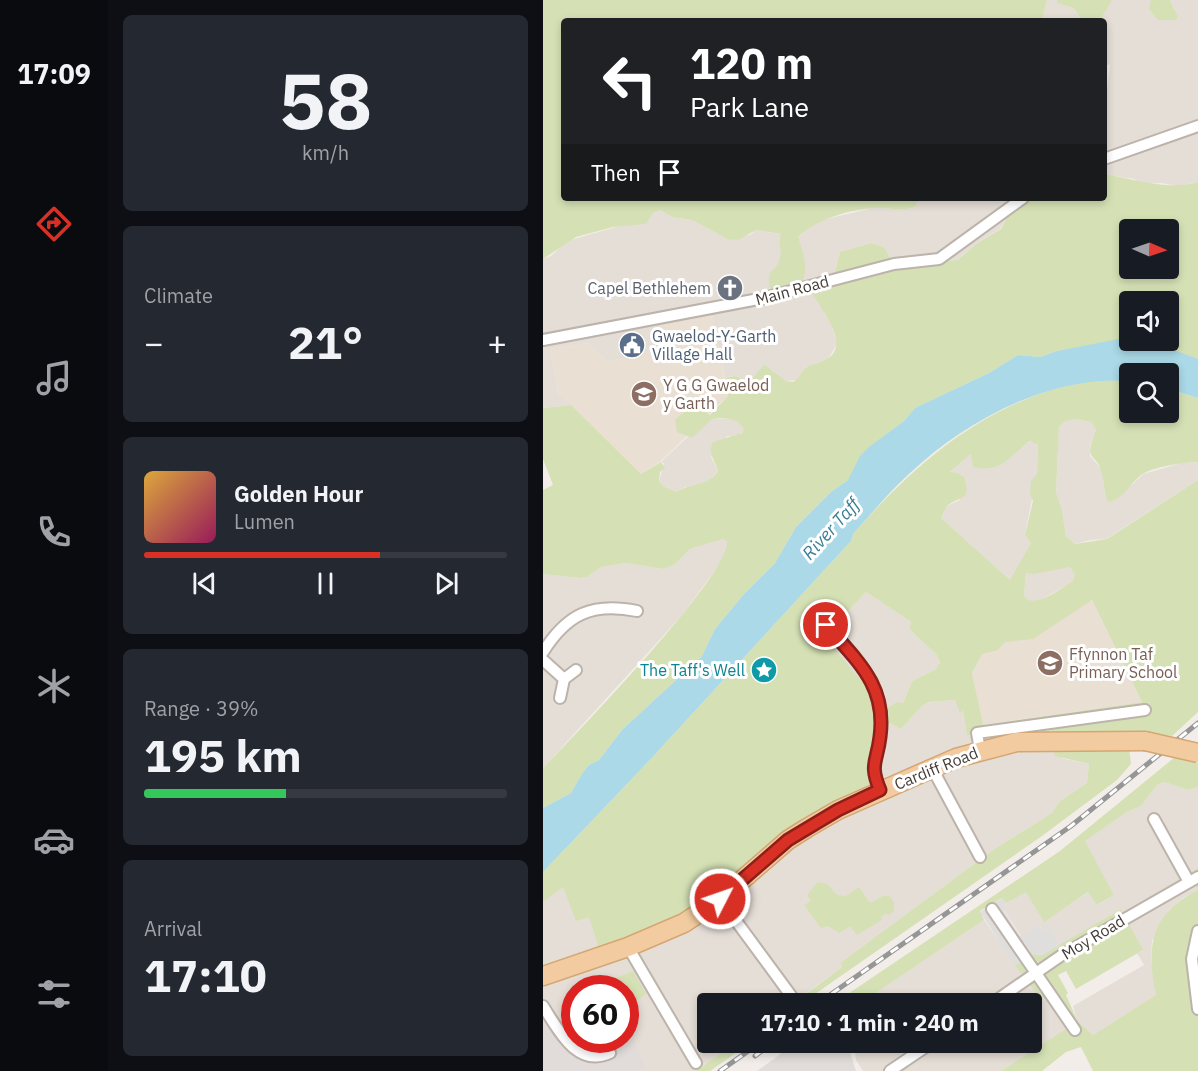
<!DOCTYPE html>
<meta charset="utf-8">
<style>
:root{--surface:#171b24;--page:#242831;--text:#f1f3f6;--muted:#9ea1a6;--line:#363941;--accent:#d93025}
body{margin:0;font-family:"IBM Plex Sans",sans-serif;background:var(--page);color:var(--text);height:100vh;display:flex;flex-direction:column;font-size:22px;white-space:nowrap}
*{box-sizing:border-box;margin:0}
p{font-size:20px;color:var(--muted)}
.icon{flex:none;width:33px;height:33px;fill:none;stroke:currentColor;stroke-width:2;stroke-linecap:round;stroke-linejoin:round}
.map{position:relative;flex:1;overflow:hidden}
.details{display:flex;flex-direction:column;gap:15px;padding:15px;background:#0d0f14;width:435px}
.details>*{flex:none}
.top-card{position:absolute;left:18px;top:18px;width:546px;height:183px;border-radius:6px;box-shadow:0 3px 9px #0003;background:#202124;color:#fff;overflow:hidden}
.needle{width:39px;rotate:92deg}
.tools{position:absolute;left:576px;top:219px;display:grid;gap:12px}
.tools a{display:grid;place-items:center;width:60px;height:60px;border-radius:6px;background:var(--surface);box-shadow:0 3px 9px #0003;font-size:30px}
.speed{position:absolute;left:18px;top:975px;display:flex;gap:12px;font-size:30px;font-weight:700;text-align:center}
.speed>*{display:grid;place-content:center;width:78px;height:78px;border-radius:50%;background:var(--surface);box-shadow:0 3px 9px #0003;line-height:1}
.speed .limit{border:9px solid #d22;background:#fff;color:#111}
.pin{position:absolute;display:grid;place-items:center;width:51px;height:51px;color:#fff;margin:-26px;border:3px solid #fff;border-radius:50%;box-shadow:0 2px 6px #0007}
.me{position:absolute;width:66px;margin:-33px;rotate:49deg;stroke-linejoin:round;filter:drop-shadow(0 0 4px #0008)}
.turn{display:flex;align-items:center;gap:21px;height:126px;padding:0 30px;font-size:27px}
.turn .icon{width:78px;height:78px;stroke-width:2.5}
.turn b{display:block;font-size:42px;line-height:51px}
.then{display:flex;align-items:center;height:57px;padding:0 30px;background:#0003;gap:12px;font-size:22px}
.big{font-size:45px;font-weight:700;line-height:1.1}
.details .card{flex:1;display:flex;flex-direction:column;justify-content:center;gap:9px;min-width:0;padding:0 21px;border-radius:9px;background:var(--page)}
.details .dial{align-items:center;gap:0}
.dial b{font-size:78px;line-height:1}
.song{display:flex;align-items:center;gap:18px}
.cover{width:72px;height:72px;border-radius:9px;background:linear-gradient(135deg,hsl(40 70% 55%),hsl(330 70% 35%))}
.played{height:6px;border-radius:3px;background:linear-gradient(90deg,var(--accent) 65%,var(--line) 65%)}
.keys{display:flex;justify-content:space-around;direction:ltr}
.heat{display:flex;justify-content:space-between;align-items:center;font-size:33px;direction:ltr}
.charge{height:9px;border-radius:4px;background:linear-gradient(90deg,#34c759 39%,var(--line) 0)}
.trip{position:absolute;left:154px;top:993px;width:345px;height:60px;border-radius:6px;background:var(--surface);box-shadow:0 3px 9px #0003;font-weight:700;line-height:60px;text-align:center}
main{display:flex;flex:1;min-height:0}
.dock{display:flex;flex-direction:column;width:108px;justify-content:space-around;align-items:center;background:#090b0e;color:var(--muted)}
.dock .icon{width:42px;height:42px}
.dock .current{color:var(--accent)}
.dock b{font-size:27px;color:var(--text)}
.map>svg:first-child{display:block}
</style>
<main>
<nav class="dock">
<b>17:09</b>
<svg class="icon current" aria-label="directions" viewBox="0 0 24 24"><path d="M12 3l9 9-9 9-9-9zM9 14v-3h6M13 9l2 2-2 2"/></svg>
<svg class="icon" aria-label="music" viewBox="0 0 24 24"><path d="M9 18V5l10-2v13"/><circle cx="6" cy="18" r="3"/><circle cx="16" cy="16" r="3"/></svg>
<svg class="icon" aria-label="phone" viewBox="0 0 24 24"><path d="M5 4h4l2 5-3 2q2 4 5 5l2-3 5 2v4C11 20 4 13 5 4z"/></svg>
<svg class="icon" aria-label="climate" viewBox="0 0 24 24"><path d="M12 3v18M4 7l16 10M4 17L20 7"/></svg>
<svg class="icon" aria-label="car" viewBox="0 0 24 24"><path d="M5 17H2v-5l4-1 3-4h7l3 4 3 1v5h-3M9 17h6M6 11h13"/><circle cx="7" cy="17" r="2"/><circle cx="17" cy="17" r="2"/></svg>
<svg class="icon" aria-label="filters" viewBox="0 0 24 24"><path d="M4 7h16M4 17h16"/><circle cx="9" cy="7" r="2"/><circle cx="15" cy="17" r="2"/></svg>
</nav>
<section class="details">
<div class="card dial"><b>58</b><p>km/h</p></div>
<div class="card"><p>Climate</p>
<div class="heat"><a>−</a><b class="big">21°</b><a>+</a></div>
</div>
<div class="card">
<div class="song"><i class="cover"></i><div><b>Golden Hour</b><p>Lumen</p></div></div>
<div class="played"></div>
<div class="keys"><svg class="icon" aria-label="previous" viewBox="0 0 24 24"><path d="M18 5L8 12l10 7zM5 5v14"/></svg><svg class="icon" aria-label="pause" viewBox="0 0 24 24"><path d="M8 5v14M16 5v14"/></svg><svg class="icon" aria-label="next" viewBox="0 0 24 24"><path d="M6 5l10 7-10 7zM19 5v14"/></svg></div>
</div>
<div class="card"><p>Range · 39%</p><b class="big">195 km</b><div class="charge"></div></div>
<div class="card"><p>Arrival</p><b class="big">17:10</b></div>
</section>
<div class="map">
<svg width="655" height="1071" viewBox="0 0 655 1071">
<rect width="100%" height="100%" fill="#f2ede8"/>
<g fill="#e5ded6" fill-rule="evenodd">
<path d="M504 0H514V3L531 7 536 12 565 4 569 0H608L632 10 627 0H655V182L634 186 619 183 599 184 591 179 561 174V91L564 89 567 65 561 64V21H499Z"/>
<path d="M377 198H467L472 203 465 209 463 220 457 229 433 244 415 260 351 264 341 247 328 243 297 252 281 313 288 324 294 344 285 359 263 367 255 380 243 381 221 364 207 383 192 376 182 378 169 315 117 325 123 348 86 355 87 358 64 361 45 343 7 349 15 393 28 405 0 408V259L8 256 24 241 73 227 117 210 129 217 149 220 184 239 207 235 213 230 255 237 275 221 330 208 364 209 372 207Z"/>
<path d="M167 416 169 419H188L199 424 202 430 193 437 184 436 168 457 175 471 164 483 142 487 134 492 120 486 116 481 121 463 118 462Z"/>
<path d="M532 419 548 422 553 430 547 445V456L559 470 562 494 589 485 600 474 639 463 655 462V480L563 539 547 540 532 544 523 536 519 510 513 492 516 427 521 422Z"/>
<path d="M488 441 495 445 494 474 482 534 488 543 468 581 398 518 404 506 417 500 406 473 428 454 479 447Z"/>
<path d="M180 539 184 542V550L181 558 139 615 0 768V574L37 578 44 577 58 567 83 563 120 569 131 565 147 549Z"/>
<path d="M527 567 533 575 531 581 499 599 490 602 485 600 481 595 483 572Z"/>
<path d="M323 592 368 622 366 629 393 654 397 664 393 669 369 681 360 703 342 710 340 692 328 667 295 622Z"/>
<path d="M412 700 420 709 424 736 442 732 599 731 620 734 655 745V763L599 749 517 758 546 764 544 783 517 801 509 813 450 850 297 963 299 967 250 1003 165 1004V1042L195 1043 153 1071H0V902L19 886 280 807 328 785 342 724 347 723 358 729 379 706 388 702ZM32 988H82V1040H32Z"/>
<path d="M621 782 645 790 655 787V868L646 874 655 890 640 898 626 910 609 941 608 959 614 995 550 1035 534 1020 530 1006 601 965 594 953 599 951 578 909 517 945 506 927 500 931 497 926 478 936 461 910 463 903 483 891 504 919 546 892 555 905 571 895 541 841 584 812 598 806 614 785Z"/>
<path d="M441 920 499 999 503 997 524 1029 458 1071H320L313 1060 311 1043 489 1042V1004L318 1003Z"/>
</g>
<g fill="#e1dcd9">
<path d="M0 992 5 1005 27 1037 31 1034 32 1040H82L84 1026 102 1067 94 1071H0Z"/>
<path d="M254 1042 304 1043 313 1071H214Z"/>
</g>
<g fill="#e9dfd3">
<path d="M169 314 185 396 118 461 98 474 15 393 7 349 45 343 64 361 86 358V354L123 347 117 325Z"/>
<path d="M549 600 599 702 439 725 429 673 449 633Z"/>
</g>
<g fill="#d5e1b5" fill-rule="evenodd">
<path d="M0 0H504L499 21H21V198H377L372 207C360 211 347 208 334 208 307 209 274 219 255 237 260 252 266 268 259 283L228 291C221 267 233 275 237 258 239 250 235 242 238 234L213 230 195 240 184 239 149 220 129 217 117 210 110 213 103 224 70 227 33 237 0 259Z"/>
<path d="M514 0H569L559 17 539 20 531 8 514 3Z"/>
<path d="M608 0H627L635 17 633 20H615L606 9Z"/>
<path d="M561 174C592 179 623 191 655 182V359L598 341 626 340V302H586V339L514 351 497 357 475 355 446 373 372 408 361 421 345 433 305 480 288 492 253 527 232 563 201 594 172 629 159 656 79 730 56 760 46 765 38 775 28 793 0 808V768C31 736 186 576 184 542L180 539 147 549 131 565 120 569 83 563 58 567 44 577 37 578 0 574V490L10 485 0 459V408L28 405 98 474 118 462 122 468 117 472 116 481 120 486 134 492C148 482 165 487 175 471 172 460 164 453 170 442L199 433 201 430C196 418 181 417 169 419L149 438 134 432 132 420C145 407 152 404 167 415L185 396 182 378 192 376 207 382 221 364 243 381 250 382C257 379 258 370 265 366 273 363 280 362 287 357 307 340 273 304 266 287L290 279 297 252 328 243 341 247 351 264 415 260 433 244 458 229 463 220 465 209 471 203 467 198H561ZM586 230H626V268H586Z"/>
<path d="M563 379 586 381V412H626V389L655 398V462C642 462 609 467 598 475 585 486 582 498 565 502 561 493 561 483 559 474 554 451 539 464 553 430L548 422 532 419 521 422 516 427 513 492 519 510 523 536 532 544 564 539 655 480V712L629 736C599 731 572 733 541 733 504 733 460 724 424 736L420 710 417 713 412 700 387 702 379 706 358 729 347 723 342 724 335 771 328 785 280 807 278 812C209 867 146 923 58 945L56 948 46 917 33 921 20 887 0 902V872L104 763 308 541 310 534C378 457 457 390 563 379ZM487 441 495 445 494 474 488 481 487 494 490 501 482 535 488 543 467 580 398 518 404 506C418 495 429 501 421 477L414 473 407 472 428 454 430 467C459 474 466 456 487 441ZM527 567 532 575 530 581C518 588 499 604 485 600L481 595 483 573 491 574ZM323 592 368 622 366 629 393 654 397 663 393 669 369 681 360 703 354 702 343 709C338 675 314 649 295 622ZM549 600 599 702 440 725 429 673 439 654 455 650 462 642 490 639Z"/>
<path d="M586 748 588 764 574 780 499 836 259 1003 250 1004 299 967 297 963 450 850 509 813 517 801 544 783 546 764 512 756 510 750Z"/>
<path d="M632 757 655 763V787L645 790 621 782 614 785 598 806 584 812 542 841 571 895 554 905 545 892 501 922 483 892 463 903 459 898 437 911 441 920 318 1003 290 1004 517 851Z"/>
<path d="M655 868V1071H550L538 1047 523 1052 499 1071H458L523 1029 503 997 499 1000 472 965 490 954 499 955 578 909 600 950 533 989 523 971 515 975 525 993 523 995 534 1020 550 1035 613 995C603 947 607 914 655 890L645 874Z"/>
<path d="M275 882 284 884 294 895 303 896 316 887 327 903 340 896H346L351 902V911L346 915 343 913 338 917 339 920 314 935 307 926 296 933 285 926 278 928 261 905 268 901 264 895Z"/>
<path d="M90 971 103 994 83 1007 82 988H68L65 981Z"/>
<path d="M195 1042 207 1043 167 1071H153Z"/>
</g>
<g fill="#e0dedc">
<path d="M289 614 328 667 315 677 274 627Z"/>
<path d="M459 898 463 903 461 911 477 936 496 925 500 931 506 926 517 945 499 955 490 954 472 965 437 912Z"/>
</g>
<path fill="#abd9e7" d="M581 338 609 342 655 359V398L626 389V374H586V381C508 375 423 420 367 473 346 492 329 513 310 534L308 541 104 763 0 872V808L28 793 38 775 46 765 56 760 79 730 159 656 172 629 201 594 232 563 253 527 288 492 305 480 317 456 326 447 361 421 372 408 446 373 475 355 497 357 514 351Z"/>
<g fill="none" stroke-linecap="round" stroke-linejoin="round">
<defs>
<g id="street">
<path d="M561 159 655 126"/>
<path d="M0 340 221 298 351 264 396 259 480 198"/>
<path d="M283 625C314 661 344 685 337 737 334 762 326 764 337 790"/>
<path d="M0 652C24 614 49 602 94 611"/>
<path d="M0 660 21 679 17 698"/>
<path d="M21 679 33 670"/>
<path d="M437 750 434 733 602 710"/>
<path d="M389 768 437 857"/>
<path d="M611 819 646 882"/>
<path d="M177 899 249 997"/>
<path d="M449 909 532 1030"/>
<path d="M655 931 649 959 655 1009"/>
<path d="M85 947 153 1063"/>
<path d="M448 1004 519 955 655 877"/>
<path d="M0 1006C16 1031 34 1068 67 1053"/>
<path d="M347 1071 390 1042"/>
</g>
<path id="primary" d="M0 976 85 947 141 923 177 899 245 840 264 828 295 810 413 758 474 742 602 741"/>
</defs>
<use href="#street" stroke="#bcb3ab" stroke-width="14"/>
<use href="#primary" stroke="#d5a672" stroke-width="21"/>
<use href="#street" stroke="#fff" stroke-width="10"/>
<use href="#primary" stroke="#f2cca0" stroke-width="18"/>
<defs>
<g id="rail">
<path d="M274 1004 528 826 655 723"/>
<path d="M212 1056 230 1042"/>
<path d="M177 1071 218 1042"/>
</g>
</defs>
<use href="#rail" stroke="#969696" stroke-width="5"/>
<use href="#rail" stroke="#fff" stroke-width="3" stroke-dasharray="9" stroke-linecap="butt"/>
<defs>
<path id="primary-bridge" d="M602 741 655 753"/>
</defs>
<use href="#primary-bridge" stroke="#d5a672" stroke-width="21" stroke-linecap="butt"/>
<use href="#primary-bridge" stroke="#f2cca0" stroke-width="18"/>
</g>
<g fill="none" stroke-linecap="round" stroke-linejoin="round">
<defs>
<path id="route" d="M177 899 245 840 295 810 337 790C326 764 334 762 337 737 344 685 314 661 283 625"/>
</defs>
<use href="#route" stroke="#8d1f18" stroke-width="15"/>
<use href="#route" stroke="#d93025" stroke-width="10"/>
</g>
<defs>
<symbol id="church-disc" viewBox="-11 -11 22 22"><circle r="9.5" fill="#6b7280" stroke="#fff"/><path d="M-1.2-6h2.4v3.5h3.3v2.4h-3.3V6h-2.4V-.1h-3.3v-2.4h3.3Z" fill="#fff"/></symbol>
<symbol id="civic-disc" viewBox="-11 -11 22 22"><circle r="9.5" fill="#5c6f8a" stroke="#fff"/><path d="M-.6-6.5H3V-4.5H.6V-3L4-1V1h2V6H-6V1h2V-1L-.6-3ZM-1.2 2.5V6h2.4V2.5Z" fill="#fff"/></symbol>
<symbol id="school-disc" viewBox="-11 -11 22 22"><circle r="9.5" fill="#8d6e63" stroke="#fff"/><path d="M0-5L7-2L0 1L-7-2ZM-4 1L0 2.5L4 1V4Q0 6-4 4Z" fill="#fff"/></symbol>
<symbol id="sight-disc" viewBox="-11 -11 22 22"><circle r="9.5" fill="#0f9aa8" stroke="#fff"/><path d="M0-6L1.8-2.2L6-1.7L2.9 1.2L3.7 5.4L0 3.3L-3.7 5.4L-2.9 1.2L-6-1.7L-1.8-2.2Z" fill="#fff"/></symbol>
</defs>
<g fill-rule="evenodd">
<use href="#church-disc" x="172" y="273" width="30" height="30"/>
<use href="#civic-disc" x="74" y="330" width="30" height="30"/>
<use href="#school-disc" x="86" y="379" width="30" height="30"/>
<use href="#school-disc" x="492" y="648" width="30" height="30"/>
<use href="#sight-disc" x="206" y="655" width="30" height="30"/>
</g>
<g text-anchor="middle" stroke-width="6" stroke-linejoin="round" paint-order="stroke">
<g font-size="16" fill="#5b616d" stroke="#fff" text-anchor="end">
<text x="168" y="294">Capel Bethlehem</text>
</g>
<g font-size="16" fill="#443d37" stroke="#fff">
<text transform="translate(249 290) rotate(-15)" y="6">Main Road</text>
<text transform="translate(393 768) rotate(-22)" y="6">Cardiff Road</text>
<text transform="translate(550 937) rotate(-31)" y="6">Moy Road</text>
</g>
<g font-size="16" fill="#4e5e75" stroke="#fff" text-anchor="start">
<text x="109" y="342">Gwaelod-Y-Garth<tspan x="109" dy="18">Village Hall</tspan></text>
</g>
<g font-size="16" fill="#785e54" stroke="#fff" text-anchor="start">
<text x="120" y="391">Y G G Gwaelod<tspan x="120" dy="18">y Garth</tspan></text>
<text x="526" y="660">Ffynnon Taf<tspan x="526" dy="18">Primary School</tspan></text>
</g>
<g font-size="16" fill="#0d838f" stroke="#fff" text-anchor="end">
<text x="202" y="676">The Taff's Well</text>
</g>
<g font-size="18" font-style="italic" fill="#397e94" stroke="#fff">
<text transform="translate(288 529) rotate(-48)" y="6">River Taff</text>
</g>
</g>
</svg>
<div class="tools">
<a><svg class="needle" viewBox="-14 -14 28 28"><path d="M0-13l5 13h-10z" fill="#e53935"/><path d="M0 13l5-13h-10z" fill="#9ea1a6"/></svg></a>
<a><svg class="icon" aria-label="sound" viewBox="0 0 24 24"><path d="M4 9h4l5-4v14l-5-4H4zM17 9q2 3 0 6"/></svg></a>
<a><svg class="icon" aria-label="search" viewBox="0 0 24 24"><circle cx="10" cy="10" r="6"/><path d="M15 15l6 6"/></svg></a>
</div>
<div class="speed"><div class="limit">60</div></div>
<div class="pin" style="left:283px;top:625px;background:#d93025"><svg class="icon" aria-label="arrive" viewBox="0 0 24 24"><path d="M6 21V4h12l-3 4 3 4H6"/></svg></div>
<svg class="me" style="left:177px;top:899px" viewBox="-20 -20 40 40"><circle r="17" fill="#d93025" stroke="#fff" stroke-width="3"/><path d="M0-11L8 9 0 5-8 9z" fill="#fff"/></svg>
<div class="trip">17:10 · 1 min · 240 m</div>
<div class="top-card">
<div class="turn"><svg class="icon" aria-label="left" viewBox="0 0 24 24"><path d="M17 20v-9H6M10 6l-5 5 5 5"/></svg><div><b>120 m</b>Park Lane</div></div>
<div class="then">Then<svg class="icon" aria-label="arrive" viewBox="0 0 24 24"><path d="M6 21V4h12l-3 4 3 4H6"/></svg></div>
</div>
</div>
</main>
